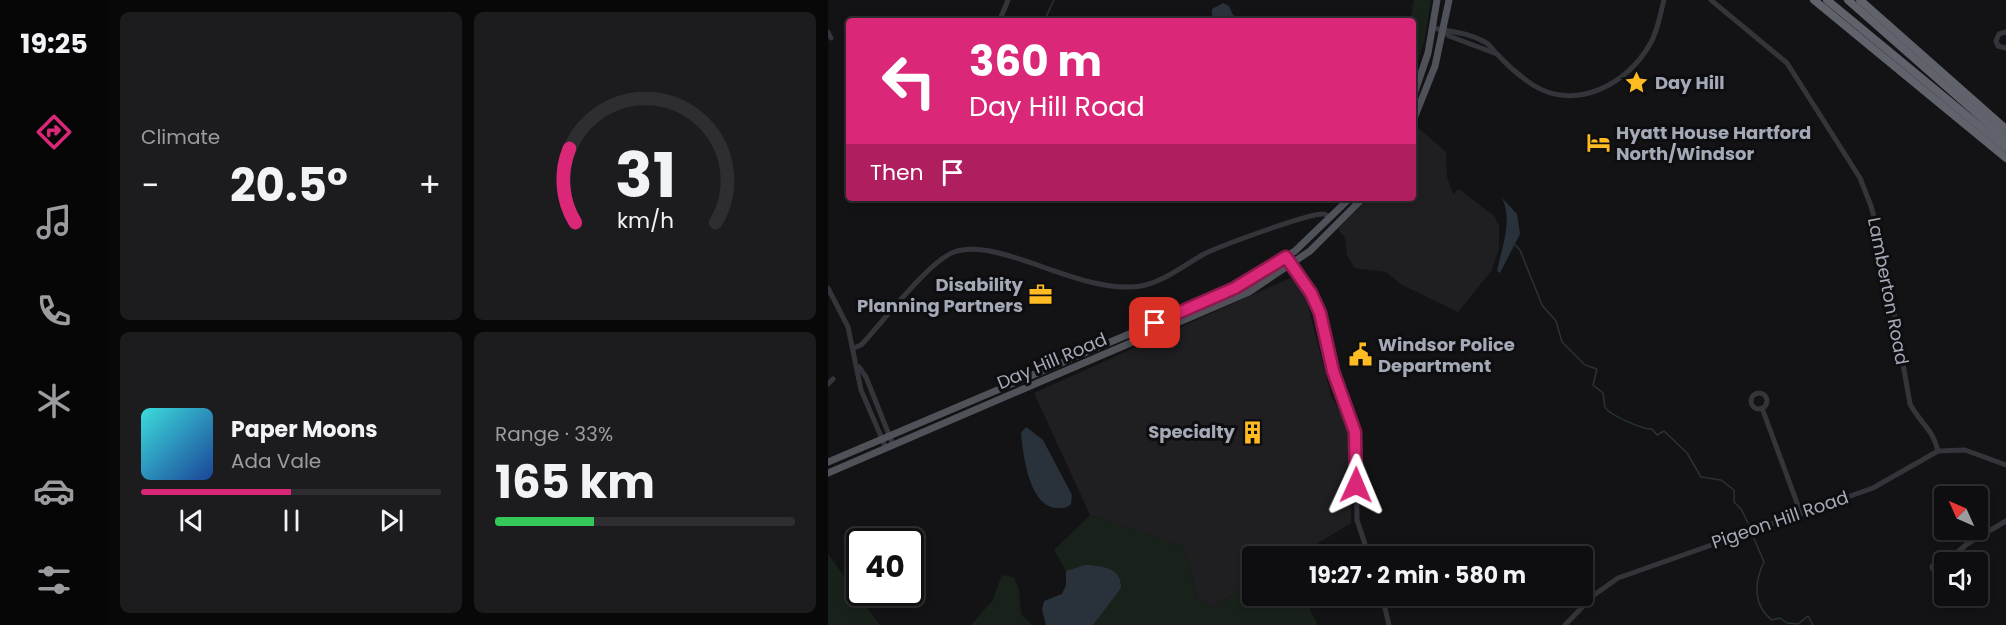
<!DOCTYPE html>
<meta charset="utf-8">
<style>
:root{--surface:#0e0e10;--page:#1c1c1e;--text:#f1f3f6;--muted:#9b9c9f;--line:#2e2e30;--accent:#db2777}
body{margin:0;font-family:Poppins,sans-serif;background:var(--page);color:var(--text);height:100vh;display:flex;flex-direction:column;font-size:22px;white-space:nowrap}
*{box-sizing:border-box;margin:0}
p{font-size:20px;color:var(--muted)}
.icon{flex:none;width:33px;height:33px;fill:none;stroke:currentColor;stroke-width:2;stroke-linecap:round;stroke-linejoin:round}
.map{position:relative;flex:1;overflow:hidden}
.details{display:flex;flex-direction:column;gap:12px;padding:12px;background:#080809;width:720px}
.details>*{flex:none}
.hud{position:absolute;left:18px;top:18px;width:570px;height:183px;border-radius:6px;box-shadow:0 3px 9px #0003,0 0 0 2px var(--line);background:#db2777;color:#fff;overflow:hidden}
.needle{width:39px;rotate:315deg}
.controls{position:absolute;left:1106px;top:486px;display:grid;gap:12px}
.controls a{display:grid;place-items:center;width:54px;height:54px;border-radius:6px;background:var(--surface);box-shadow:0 3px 9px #0003,0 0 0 2px var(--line);font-size:30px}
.speed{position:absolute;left:18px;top:528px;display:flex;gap:12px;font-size:30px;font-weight:700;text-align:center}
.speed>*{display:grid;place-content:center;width:78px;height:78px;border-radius:50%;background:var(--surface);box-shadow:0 3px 9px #0003,0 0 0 2px var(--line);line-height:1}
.speed .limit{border:3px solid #111;border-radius:9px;background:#fff;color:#111}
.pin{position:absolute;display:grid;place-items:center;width:51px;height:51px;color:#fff;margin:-26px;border-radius:12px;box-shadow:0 3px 9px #0006}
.me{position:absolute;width:66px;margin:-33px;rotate:1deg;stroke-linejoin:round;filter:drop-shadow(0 0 4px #0008)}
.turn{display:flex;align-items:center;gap:21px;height:126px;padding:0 24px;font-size:27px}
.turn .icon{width:78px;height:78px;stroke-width:2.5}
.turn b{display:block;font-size:42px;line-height:51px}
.then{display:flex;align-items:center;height:57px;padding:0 24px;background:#0003;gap:12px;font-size:22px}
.big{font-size:45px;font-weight:700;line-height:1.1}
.details .tile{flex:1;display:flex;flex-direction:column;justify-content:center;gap:9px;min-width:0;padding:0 21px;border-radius:9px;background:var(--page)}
.details .dial{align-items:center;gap:0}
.dial svg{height:156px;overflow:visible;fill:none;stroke:var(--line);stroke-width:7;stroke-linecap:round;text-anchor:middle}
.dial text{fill:var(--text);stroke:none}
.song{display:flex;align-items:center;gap:18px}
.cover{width:72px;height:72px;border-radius:9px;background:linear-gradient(135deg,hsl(180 70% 55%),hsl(220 70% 35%))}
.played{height:6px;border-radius:3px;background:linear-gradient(90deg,var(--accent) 50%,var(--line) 50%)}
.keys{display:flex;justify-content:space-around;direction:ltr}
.heat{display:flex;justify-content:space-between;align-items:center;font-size:33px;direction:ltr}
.charge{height:9px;border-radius:4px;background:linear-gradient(90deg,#34c759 33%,var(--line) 0)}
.details .tiles{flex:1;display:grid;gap:12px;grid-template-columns:repeat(2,1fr)}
.trip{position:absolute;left:414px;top:546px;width:351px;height:60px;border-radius:6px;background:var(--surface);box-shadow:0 3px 9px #0003,0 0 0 2px var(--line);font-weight:700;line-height:60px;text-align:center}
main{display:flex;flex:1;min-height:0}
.tab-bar{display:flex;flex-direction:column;width:108px;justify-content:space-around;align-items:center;background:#060606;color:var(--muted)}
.tab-bar .icon{width:42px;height:42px}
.tab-bar .on{color:var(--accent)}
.tab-bar b{font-size:27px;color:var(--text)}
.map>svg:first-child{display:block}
</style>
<main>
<nav class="tab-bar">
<b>19:25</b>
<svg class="icon on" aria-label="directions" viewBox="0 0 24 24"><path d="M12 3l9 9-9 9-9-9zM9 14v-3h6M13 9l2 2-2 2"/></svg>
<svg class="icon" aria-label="music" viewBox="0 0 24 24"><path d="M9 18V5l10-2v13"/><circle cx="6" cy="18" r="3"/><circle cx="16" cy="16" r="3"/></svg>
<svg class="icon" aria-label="phone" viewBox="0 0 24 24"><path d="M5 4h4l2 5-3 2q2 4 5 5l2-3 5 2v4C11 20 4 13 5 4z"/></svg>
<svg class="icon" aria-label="climate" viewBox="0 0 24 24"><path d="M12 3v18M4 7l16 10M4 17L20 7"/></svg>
<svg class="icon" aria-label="car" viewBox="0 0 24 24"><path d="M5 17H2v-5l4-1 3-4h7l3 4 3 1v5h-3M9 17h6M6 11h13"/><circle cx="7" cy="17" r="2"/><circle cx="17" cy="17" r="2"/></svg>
<svg class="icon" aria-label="filters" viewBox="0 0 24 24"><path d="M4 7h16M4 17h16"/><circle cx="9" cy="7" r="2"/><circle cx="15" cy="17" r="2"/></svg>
</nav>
<section class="details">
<div class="tiles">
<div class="tile"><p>Climate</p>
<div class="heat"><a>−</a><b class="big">20.5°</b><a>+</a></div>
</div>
<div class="tile dial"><svg viewBox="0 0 100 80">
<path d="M14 69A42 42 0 1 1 86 69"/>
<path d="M14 69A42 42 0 0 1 11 31" stroke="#db2777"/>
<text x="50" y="56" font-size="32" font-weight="700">31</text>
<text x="50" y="72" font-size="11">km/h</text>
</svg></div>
<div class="tile">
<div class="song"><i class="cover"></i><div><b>Paper Moons</b><p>Ada Vale</p></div></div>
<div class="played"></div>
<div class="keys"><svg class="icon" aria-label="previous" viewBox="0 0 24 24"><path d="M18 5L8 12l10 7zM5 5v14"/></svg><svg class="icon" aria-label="pause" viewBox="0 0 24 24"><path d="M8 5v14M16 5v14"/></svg><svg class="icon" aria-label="next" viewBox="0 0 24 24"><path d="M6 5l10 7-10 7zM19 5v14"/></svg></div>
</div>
<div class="tile"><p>Range · 33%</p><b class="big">165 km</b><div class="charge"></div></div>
</div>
</section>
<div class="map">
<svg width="1178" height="625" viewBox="0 0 1178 625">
<rect width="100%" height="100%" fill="#131315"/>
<g fill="#1f1f22">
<path d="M586 124 618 152 619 177 625 194 631 189 666 216 671 225V248L664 270 630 312 574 285 558 272 526 268 519 255 517 238 510 229 540 198H585Z"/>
<path d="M462 278 476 290 503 395 522 430 523 523 469 556H424V583L385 607 369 598 356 547 262 515 206 393Z"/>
</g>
<g fill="#19211b">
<path d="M586 0H603L596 43 585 75V21H582L585 7 581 6 585 5Z"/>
<path d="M262 515 356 547 369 598 385 607 424 583V596H475L490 625H265L294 584 290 575 269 565 238 571 226 550Z"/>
<path d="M0 554 52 625H0Z"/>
<path d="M174 575 186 577 191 590 193 614 204 625H143L164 601Z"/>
</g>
<g fill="#29323a">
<path d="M395 3 401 6 405 15 419 21H384V9Z"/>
<path d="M674 198 689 214 692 234 672 273 669 271C674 247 685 220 674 198Z"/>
<path d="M198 427 215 440 244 495 243 504C239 508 236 508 230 508 201 508 195 455 193 433Z"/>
<path d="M257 565C272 565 295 568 293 588L265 625H218L214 610 216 601 234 594 238 585V571Z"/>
</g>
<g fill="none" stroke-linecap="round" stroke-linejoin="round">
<g stroke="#29323a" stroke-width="1.5">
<path d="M216 21 226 0"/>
<path d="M687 245 692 250 714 305 728 321 734 342 757 365 769 369 765 385 775 393C776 397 776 404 777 407 781 415 816 430 824 429L829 435 836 431 859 453 873 477 893 480 906 490V502L913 509 921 525"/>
<path d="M925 536 936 562C926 582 925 606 944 620L952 618 959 623 970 624 980 616 985 625"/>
</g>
<g stroke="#34353b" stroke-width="5">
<path d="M883 0 959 63 1032 178 1043 206 1055 249 1082 404C1092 423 1105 429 1110 451"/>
<path d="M173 17 180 0"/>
<path d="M605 28C623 32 639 32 657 42 663 45 665 51 670 55 680 66 693 77 705 85 747 112 800 84 822 44 830 31 832 14 836 0"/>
<path d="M616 31 621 36 669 54"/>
<path d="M0 32 3 38"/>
<path d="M1178 32 1171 34 1168 41 1170 46 1178 48"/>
<path d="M458 257 483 293 492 313 504 369 525 422 528 443 529 520 541 556"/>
<path d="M0 288 20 327 33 390 58 448"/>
<path d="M26 348 33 345C54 323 101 261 126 252 172 236 253 296 313 286 336 282 357 264 378 253 393 246 481 213 495 214 498 214 500 216 503 217"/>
<path d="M31 367 38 377 65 445"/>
<path d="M0 384 5 379"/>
<circle cx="931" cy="401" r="8"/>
<path d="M934 408 972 511"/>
<path d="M1118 562 1139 544 1178 521"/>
<path d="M1116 574H1108L1104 567 1109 560 1118 562"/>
<path d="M554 596 561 625"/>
<path d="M737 625 766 595 790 578 1045 488 1110 451 1137 450 1178 465"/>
</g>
<g stroke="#50525a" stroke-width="7">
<path d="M585 97 600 53 609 0"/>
<path d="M585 121 607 66 621 0"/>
<path d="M0 462 407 289 467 251 522 198"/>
<path d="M0 473 421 292 482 251 535 198"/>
</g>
<g stroke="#60636c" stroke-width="8">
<path d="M986 0 1178 158"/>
<path d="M999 0 1178 148"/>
<path d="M1020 0 1178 139"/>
<path d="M1032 0 1178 129"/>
</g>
</g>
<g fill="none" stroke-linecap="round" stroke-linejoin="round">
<defs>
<path id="route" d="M327 323 407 288 458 257 483 293 492 313 505 371 527 432 528 485"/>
</defs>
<use href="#route" stroke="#8e194d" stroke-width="15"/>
<use href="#route" stroke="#db2777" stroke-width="10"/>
</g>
<defs>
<symbol id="sight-bare" viewBox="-9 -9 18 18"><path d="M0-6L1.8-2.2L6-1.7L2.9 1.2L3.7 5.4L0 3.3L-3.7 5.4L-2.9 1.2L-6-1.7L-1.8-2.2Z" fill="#ffbc22" stroke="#0e0e10" stroke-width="2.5" paint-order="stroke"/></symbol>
<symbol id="hotel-bare" viewBox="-9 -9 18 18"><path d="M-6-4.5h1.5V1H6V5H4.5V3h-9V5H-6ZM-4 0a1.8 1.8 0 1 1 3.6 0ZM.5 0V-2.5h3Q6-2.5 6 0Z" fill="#ffbc22" stroke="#0e0e10" stroke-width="2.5" paint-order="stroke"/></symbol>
<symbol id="office-bare" viewBox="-9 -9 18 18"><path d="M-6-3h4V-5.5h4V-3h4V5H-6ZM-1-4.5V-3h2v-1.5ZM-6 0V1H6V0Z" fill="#ffbc22" stroke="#0e0e10" stroke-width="2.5" paint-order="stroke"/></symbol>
<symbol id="civic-bare" viewBox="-9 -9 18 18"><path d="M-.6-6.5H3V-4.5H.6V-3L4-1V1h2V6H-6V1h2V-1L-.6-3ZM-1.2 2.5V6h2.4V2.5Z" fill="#ffbc22" stroke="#0e0e10" stroke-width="2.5" paint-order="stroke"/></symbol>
<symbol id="building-bare" viewBox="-9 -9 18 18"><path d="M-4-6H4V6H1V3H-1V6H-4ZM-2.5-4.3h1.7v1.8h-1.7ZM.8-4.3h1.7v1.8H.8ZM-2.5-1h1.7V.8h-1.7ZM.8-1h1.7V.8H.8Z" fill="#ffbc22" stroke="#0e0e10" stroke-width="2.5" paint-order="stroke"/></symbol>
</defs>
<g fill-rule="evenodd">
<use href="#sight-bare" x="792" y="66" width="33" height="33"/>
<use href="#hotel-bare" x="754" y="126" width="33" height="33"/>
<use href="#office-bare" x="196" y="278" width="33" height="33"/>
<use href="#civic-bare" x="516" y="338" width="33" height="33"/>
<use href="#building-bare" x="408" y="416" width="33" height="33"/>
</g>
<g text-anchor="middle" stroke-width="6" stroke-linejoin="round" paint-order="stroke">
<g font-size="18" font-weight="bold" fill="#a4a9b7" stroke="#0e0e10" text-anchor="start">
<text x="827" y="89">Day Hill</text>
<text x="788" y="139">Hyatt House Hartford<tspan x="788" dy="21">North/Windsor</tspan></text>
<text x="195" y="291" text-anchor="end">Disability<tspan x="195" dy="21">Planning Partners</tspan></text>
<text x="550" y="351">Windsor Police<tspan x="550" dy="21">Department</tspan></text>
<text x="407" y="438" text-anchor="end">Specialty</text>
</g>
<g font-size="18" fill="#a4a9b7" stroke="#0e0e10">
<text transform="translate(1060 291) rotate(79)" y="6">Lamberton Road</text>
<text transform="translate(224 361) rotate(-23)" y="6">Day Hill Road</text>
<text transform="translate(952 520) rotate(-19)" y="6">Pigeon Hill Road</text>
</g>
</g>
</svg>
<div class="controls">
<a><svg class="needle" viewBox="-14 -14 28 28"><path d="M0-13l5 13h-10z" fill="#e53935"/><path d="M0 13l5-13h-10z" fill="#9b9c9f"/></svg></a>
<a><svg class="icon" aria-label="sound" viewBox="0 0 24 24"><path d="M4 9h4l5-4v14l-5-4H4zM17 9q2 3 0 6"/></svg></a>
</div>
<div class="speed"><div class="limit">40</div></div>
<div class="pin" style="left:327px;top:323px;background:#d93025"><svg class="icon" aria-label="arrive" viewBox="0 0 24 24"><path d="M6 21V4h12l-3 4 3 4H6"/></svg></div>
<svg class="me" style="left:528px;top:485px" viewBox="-20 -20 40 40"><path d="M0-17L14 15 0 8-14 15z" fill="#db2777" stroke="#fff" stroke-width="4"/></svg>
<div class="trip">19:27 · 2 min · 580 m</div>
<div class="hud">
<div class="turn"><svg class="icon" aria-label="left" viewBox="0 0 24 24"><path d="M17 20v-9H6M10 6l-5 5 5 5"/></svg><div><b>360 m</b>Day Hill Road</div></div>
<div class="then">Then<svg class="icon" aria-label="arrive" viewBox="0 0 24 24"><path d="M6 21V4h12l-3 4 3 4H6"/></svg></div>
</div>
</div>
</main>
